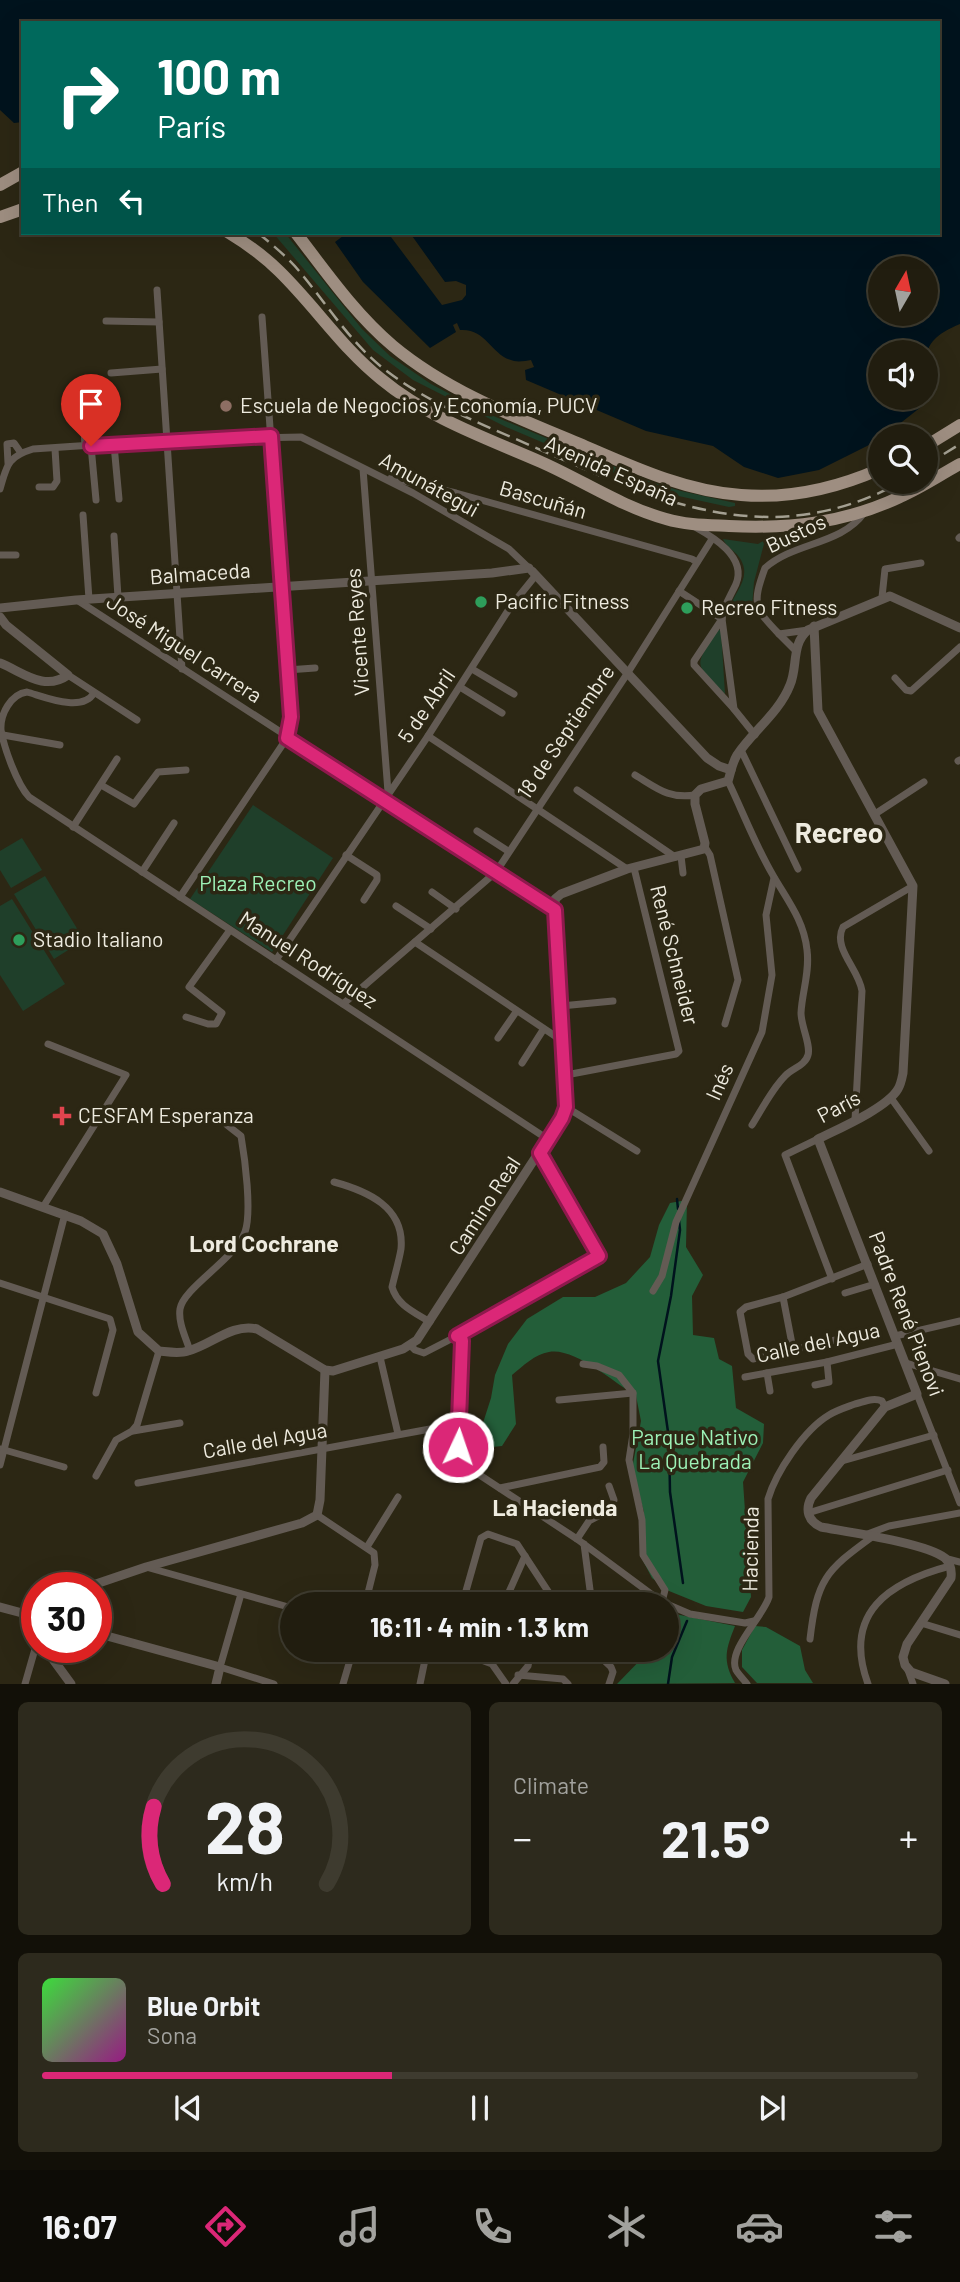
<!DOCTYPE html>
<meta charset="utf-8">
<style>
:root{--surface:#211d0f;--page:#2d2a1d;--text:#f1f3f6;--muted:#a2a29e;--line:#3e3b2f;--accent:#db2777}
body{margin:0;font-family:Barlow,sans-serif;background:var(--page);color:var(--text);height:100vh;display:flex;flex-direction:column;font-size:26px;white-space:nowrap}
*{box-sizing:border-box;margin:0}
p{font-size:23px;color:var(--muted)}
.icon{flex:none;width:38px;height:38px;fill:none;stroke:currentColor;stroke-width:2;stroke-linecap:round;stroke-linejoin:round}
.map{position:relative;height:1684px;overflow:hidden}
.sheet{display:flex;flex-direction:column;gap:18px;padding:18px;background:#121008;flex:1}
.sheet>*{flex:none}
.guide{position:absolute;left:21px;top:21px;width:919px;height:214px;border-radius:0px;box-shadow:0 7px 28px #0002,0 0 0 2px var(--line);background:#00695c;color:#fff;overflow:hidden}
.needle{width:46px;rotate:9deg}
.tools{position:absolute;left:868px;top:256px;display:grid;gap:14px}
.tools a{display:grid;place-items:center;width:70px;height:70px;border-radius:50%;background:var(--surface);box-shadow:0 7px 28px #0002,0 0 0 2px var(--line);font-size:35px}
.speed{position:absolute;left:21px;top:1572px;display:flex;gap:14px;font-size:35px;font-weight:700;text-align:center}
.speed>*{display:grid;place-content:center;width:91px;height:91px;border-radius:50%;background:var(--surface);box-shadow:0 7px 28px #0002,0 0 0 2px var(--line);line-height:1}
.speed .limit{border:10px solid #d22;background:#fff;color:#111}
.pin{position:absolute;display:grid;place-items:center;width:60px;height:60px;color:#fff;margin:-72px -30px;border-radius:50% 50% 50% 0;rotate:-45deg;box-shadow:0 0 7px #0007}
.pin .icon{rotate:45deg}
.me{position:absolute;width:77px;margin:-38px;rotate:3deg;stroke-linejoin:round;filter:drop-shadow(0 0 5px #0008)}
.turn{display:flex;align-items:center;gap:24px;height:147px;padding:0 21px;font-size:32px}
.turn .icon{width:91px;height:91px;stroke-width:2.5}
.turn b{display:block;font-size:49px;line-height:60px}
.then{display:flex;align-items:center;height:66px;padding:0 21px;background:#0003;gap:14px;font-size:26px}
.big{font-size:52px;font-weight:700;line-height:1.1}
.sheet .card{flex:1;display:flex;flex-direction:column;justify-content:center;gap:10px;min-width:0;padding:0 24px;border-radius:10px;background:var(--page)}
.sheet .dial{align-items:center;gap:0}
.dial svg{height:182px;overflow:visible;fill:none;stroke:var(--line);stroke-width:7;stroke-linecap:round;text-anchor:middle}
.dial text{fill:var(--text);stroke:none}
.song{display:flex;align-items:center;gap:21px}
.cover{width:84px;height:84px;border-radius:10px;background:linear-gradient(135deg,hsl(120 70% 55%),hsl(310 70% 35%))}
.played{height:7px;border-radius:4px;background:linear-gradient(90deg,var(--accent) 40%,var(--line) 40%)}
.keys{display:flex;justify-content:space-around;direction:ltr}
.heat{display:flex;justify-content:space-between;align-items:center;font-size:38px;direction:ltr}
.sheet .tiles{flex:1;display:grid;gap:18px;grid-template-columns:1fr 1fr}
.card:last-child{grid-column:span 2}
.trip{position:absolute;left:280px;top:1592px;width:399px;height:70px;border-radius:35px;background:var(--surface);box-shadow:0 7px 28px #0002,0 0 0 2px var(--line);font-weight:700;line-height:70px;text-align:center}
.menu{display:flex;height:112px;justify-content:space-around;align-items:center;background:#0d0c06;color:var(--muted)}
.menu .icon{width:49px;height:49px}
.menu .on{color:var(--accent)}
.menu b{font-size:32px;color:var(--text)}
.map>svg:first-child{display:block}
</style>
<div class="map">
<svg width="960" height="1684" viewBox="0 0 960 1684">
<rect width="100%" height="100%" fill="#2c2714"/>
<g fill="#1f3f2a">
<path d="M273 233H285L362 329 390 356 431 384 484 412 651 482 681 491 735 503V506L729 507 674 495 631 480 506 427 413 380 373 350Z"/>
<path d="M723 539 758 544 765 540 754 582 752 607 729 611C732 593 752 580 741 560 737 552 727 548 723 539Z"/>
<path d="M718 629 721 631 725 694C693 661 694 668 718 629Z"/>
<path d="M253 805 333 858 272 952 190 899Z"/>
<path d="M22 838 42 870 11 888 0 870V851Z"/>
<path d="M45 876 84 940 54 959 14 894Z"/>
<path d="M12 899 65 984 23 1011 0 975V906Z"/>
</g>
<g fill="#235e39">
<path d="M687 1200 686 1247 703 1275 692 1296 693 1335 714 1338 719 1359 732 1366 736 1408 764 1424 763 1443 743 1482 751 1597 743 1612 706 1606 669 1591 652 1578 640 1555 644 1512 632 1469 641 1421 636 1396C615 1383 574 1347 549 1352 535 1354 523 1366 512 1375L516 1424 502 1446 474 1449 472 1439 481 1429 491 1398 495 1375 508 1344 527 1319 563 1297H595L626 1283 650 1257 659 1225 670 1203Z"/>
<path d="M675 1614 735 1626C726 1649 722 1660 735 1683L617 1684 650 1650H667V1626Z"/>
<path d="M755 1626 766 1627 800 1646 805 1670 813 1683H757L742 1667V1650Z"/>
</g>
<path fill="#00131d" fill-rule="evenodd" d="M0 0H960V324C944 331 931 337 926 355V352H880V397H922L926 403 884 436H880L875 442 819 470 778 478 744 467 713 446 646 431 526 380 525 370 534 367 531 360C526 361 519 362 514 361 491 356 487 328 460 330L457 323 453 325 456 332 430 348 363 282 335 242 347 233H388L442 305 462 300 466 295V285L456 281 445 282 410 233H938V23H23V122L14 123 0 110ZM880 268H926V313H880Z"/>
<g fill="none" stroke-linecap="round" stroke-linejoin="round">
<g stroke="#00131d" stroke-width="2.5">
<path d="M677 1199 678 1209"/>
<path d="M679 1220 680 1230 671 1296 658 1361 669 1439 670 1492 683 1583"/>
<path d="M668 1684 672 1657 687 1621"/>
</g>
<g stroke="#635b54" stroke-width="7">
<path d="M157 290 182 669"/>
<path d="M106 321 159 322"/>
<path d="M111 373 162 369"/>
<path d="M83 413 85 446"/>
<path d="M114 445 119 499"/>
<path d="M91 446 96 500"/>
<path d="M8 463 7 444 14 443 21 453"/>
<path d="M363 469 388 792"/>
<path d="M391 478 456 493 692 559 697 562"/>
<path d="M39 487H53L57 481 55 449"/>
<path d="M0 489C7 465 7 457 33 449L167 440 301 437 413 493 509 549 532 571"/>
<path d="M83 515 89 599"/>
<path d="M695 527C713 537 747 557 736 584 730 597 724 604 722 619L734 709 755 735"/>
<path d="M114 536 118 597"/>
<path d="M959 538 960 537"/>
<path d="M0 555H16"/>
<path d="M679 591 722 619 694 661V665L734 709"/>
<path d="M882 597 885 569 921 563"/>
<path d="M77 600 555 910"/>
<path d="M808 630 779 634C754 608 752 604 765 568 794 542 841 545 864 513"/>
<path d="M779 634 796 651"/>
<path d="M472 669 514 694"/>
<path d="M287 670 315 668"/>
<path d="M68 675 137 720"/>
<path d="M895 678 906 690 911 691 960 647"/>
<path d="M460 687 502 713"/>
<path d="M94 693C82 713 45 697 27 692 11 694 0 714 1 730 4 748 17 784 29 797L549 1140"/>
<path d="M3 735 60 745"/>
<path d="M428 736 627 869"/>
<path d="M741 750 798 869"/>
<path d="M958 761 960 760"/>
<path d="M635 775C657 788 668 799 695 795"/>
<path d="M728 781C743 812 756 847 774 877 788 901 804 921 807 950 810 972 802 992 801 1013 801 1026 811 1045 808 1055 805 1066 792 1068 785 1076 772 1089 762 1109 752 1125"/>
<path d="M101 785 134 804 158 772 186 770"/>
<path d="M577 790 675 857"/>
<path d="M875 814 924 782"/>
<path d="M73 827 117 759"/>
<path d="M477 831 508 851"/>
<path d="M705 847 710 855 738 980 725 1024"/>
<path d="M346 855 377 875V880L364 900"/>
<path d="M681 856 683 873"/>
<path d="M142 872 174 823"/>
<path d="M432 892 456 909"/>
<path d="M180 897 287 738 291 717 262 317"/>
<path d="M396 906 431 929"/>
<path d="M415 942 564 1042"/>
<path d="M276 960 428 736 511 606 536 575"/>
<path d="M343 1004 496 872 627 674 712 539"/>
<path d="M561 1006 613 1001"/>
<path d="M186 1017 208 1024H216L222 1013 189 987 230 930"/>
<path d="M498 1038 516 1012"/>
<path d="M522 1063 543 1030"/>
<path d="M566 1075 676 1054 679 1051 634 868"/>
<path d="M891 1098 929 1151"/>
<path d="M566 1107 637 1151"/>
<path d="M855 1120 862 991C859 969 832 948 843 927L913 886"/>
<path d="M818 1139 785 1155 832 1279"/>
<path d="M334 1182C367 1191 405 1207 401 1249 399 1261 395 1274 392 1287 397 1305 414 1312 430 1322"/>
<path d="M43 1207 126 1075 48 1044"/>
<path d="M0 1283 110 1319 113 1330 96 1393"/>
<path d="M653 1291 662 1276 676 1222 762 1032 772 975 766 915 774 878"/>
<path d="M845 1293 875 1284"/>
<path d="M783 1297 793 1349"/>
<path d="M457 1336 599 1256 540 1153"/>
<path d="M853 1336 753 1359 748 1354 740 1312 746 1307 783 1297 868 1264"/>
<path d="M895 1336 960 1321"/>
<path d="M411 1346 415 1350 424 1353 457 1336 461 1337 458 1447 469 1468 577 1539 662 1602 690 1614 745 1623 754 1621"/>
<path d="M190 1351C186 1338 178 1323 180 1309 183 1288 235 1259 245 1232 252 1212 245 1159 241 1136L227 1125"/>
<path d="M380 1357 398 1434"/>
<path d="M906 1363 960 1379"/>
<path d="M583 1364 597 1366 619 1375 633 1393V1434L629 1460 642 1520 643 1555 665 1590 662 1602"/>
<path d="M767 1373 770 1391"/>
<path d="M745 1377 827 1362 898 1344"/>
<path d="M815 1385 829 1382 827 1362"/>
<path d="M917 1394 960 1503"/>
<path d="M559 1400 633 1393"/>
<path d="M133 1431 180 1423"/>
<path d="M1 1449 64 1467"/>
<path d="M842 1461 934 1435"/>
<path d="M0 1465 65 1214"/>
<path d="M96 1476 116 1440 132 1431 137 1425 159 1351"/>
<path d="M138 1483 430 1429"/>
<path d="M500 1488 600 1467 604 1462 603 1447"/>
<path d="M808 1513 948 1470"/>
<path d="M317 1515 374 1553 375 1565 365 1605"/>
<path d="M865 1535 889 1526 960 1513"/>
<path d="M577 1539 589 1521 612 1509 614 1500 609 1486"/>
<path d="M584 1544 592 1605"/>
<path d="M367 1547 398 1497"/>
<path d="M944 1558 960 1562"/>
<path d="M146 1567 292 1608"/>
<path d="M509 1592 525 1556"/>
<path d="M241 1594 220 1667 274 1684"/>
<path d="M462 1605 481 1538 488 1534 517 1544 557 1605"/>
<path d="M921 1623 960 1635"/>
<path d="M810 1639C817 1580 825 1571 872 1537"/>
<path d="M593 1650 611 1667 613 1672 609 1684"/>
<path d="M468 1655 492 1664 506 1684"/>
<path d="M908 1670 913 1684"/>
<path d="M518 1675 563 1679 568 1684"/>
<path d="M25 1684 37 1642"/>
<path d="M343 1684 353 1650"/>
<path d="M420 1684 427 1650"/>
<path d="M513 1684 528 1666 531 1650"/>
<path d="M747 1684C744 1680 739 1675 736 1670 727 1650 763 1617 769 1597L768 1499C776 1472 804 1430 829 1415 837 1410 847 1407 855 1404 864 1402 873 1397 882 1401L885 1407"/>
<path d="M868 1684C842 1613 889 1582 950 1566"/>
</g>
<g stroke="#635b54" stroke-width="9">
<path d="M532 571 707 758 719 766 731 770"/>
<path d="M0 608 76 600 492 573 529 568"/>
<path d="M0 617 6 625 68 675C44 692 23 672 0 663"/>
<path d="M814 626 818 711 913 886 903 1073C902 1078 901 1084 898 1089 887 1108 838 1129 818 1139L917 1394 885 1407 811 1498C805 1510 808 1521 821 1527 848 1532 926 1543 945 1558 951 1564 952 1570 951 1578L907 1644 903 1657 905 1665 911 1672 945 1684"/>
<path d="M0 1192 81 1221 103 1234 117 1264 138 1332 159 1351C169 1352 179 1354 188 1351 211 1345 232 1323 257 1329L325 1370 333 1371 403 1349 417 1340 565 1112 566 1075 555 899 561 894 627 869 704 849 705 843 695 804V795L701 789 728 781C731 772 732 763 737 755 753 731 779 713 790 685 798 667 791 644 808 630L890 596 960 628"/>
<path d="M87 1587 146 1567 302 1523 317 1515 320 1500 325 1370"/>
<path d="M0 1607 37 1617"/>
<path d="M96 1633 220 1667 216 1684"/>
<path d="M44 1647 71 1684"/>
</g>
<g stroke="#9e8e81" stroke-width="12">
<path d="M0 217 23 209"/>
<path d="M229 233C247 244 264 256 279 271 315 306 342 348 381 379 428 418 486 438 541 462 582 480 622 507 666 519 686 525 708 525 729 526 789 529 845 523 900 497 921 488 940 475 960 464"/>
<path d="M296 233C326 272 355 314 393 346 447 391 515 417 580 444 631 466 684 491 741 495 789 499 837 488 880 469"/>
<path d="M926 446 960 425"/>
</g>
<g stroke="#a4a092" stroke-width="2.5" stroke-dasharray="14 7" stroke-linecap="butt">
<path d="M0 183 23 177"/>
<path d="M258 233C274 246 291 260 304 277 330 309 354 347 388 372 432 405 484 425 534 447 659 502 771 554 903 481"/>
<path d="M926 465 960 444"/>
</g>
<path stroke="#9e8e81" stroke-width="12" d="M0 185 23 172"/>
</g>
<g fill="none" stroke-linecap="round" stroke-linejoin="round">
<defs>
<path id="route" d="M91 446 271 436 291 717 287 738 555 910 566 1107 562 1118 540 1153 599 1256 457 1336 461 1337 462 1341 458 1447"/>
</defs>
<use href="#route" stroke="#8e194d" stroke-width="18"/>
<use href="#route" stroke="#db2777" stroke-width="12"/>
</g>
<circle fill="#8d6e63" stroke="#2c2714" stroke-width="2.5" cx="226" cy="406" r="7"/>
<g fill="#2e9e5b" stroke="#2c2714" stroke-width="2.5">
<circle cx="481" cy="602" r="7"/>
<circle cx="687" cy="608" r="7"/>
<circle cx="19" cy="940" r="7"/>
</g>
<path fill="#e0444e" stroke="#2c2714" stroke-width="2.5" d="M58.5 1105.5h7v7h7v7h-7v7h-7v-7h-7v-7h7z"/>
<g text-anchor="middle" stroke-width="7" stroke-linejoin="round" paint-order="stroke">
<g font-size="21" fill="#eeebdf" stroke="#2c2714" text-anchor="start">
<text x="240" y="413">Escuela de Negocios y Economía, PUCV</text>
<text x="495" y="609">Pacific Fitness</text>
<text x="701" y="615">Recreo Fitness</text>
<text x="33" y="947">Stadio Italiano</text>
<text x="78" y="1123">CESFAM Esperanza</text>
</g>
<g font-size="21" fill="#eeebdf" stroke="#2c2714">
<text transform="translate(611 471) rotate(24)" y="7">Avenida España</text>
<text transform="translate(429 485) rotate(29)" y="7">Amunátegui</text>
<text transform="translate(543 500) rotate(16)" y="7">Bascuñán</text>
<text transform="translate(796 534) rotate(-25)" y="7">Bustos</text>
<text transform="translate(200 574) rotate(-4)" y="7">Balmaceda</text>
<text transform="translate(358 632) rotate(-94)" y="7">Vicente Reyes</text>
<text transform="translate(184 649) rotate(33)" y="7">José Miguel Carrera</text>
<text transform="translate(427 706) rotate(-56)" y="7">5 de Abril</text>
<text transform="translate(566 732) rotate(-56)" y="7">18 de Septiembre</text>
<text transform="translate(674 955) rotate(76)" y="7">René Schneider</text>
<text transform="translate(308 960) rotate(33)" y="7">Manuel Rodríguez</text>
<text transform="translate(720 1082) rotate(-66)" y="7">Inés</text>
<text transform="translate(839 1107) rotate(-28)" y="7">París</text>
<text transform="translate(485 1206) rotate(-57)" y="7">Camino Real</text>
<text transform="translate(906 1314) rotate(69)" y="7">Padre René Pienovi</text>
<text transform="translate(818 1343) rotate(-12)" y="7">Calle del Agua</text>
<text transform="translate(265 1441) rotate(-10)" y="7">Calle del Agua</text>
<text transform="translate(751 1549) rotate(-89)" y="7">Hacienda</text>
</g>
<g font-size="21" fill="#9df2b7" stroke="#2c2714">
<text x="258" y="891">Plaza Recreo</text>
<text x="695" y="1445">Parque Nativo<tspan x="695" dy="24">La Quebrada</tspan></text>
</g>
<g font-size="23" font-weight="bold" fill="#eeebdf" stroke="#2c2714">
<text x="264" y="1252">Lord Cochrane</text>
<text x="555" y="1516">La Hacienda</text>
</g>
<g font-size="28" font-weight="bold" fill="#eeebdf" stroke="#2c2714">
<text x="839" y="843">Recreo</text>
</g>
</g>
</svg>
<div class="tools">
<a><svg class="needle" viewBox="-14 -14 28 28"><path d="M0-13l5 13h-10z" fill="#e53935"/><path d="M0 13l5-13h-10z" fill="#a2a29e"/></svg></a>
<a><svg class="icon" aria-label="sound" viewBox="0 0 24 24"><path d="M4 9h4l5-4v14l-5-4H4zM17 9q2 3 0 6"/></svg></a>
<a><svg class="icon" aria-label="search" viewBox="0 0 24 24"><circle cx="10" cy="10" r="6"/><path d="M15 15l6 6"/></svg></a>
</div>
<div class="speed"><div class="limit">30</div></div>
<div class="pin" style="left:91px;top:446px;background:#d93025"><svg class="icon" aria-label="arrive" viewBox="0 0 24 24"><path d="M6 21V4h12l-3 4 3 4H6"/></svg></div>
<svg class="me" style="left:458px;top:1447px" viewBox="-20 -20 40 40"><circle r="17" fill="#db2777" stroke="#fff" stroke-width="3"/><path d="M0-11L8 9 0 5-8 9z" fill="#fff"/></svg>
<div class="trip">16:11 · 4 min · 1.3 km</div>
<div class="guide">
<div class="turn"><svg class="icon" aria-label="right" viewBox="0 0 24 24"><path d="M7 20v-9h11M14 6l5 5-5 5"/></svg><div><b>100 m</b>París</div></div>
<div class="then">Then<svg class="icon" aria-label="left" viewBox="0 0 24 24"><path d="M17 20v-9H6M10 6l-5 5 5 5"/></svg></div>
</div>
</div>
<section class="sheet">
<div class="tiles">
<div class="card dial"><svg viewBox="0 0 100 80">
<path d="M14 69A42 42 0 1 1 86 69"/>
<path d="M14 69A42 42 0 0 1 10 35" stroke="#db2777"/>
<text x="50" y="56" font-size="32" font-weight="700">28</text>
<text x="50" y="72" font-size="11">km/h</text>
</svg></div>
<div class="card"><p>Climate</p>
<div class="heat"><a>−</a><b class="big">21.5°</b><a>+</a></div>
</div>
<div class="card">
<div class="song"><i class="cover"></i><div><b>Blue Orbit</b><p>Sona</p></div></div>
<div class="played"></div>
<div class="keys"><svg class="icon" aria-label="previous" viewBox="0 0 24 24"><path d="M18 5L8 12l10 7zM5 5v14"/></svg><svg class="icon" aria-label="pause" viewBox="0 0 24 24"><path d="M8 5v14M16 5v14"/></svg><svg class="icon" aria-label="next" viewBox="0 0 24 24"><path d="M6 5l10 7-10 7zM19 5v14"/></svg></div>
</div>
</div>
</section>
<nav class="menu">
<b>16:07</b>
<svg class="icon on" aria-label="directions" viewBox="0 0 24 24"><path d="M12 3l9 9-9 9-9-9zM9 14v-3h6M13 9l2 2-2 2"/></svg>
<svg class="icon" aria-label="music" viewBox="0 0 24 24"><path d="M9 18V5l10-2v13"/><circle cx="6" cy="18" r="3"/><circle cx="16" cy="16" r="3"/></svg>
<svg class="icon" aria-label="phone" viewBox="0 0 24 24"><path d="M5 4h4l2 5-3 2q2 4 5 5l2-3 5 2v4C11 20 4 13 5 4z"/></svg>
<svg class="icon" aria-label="climate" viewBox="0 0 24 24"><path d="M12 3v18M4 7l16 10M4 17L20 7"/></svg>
<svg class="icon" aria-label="car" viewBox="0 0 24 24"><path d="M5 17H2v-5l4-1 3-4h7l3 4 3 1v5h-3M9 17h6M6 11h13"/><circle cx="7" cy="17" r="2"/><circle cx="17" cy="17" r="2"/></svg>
<svg class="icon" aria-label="filters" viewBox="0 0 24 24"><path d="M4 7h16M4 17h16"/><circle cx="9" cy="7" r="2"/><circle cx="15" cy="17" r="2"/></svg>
</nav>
